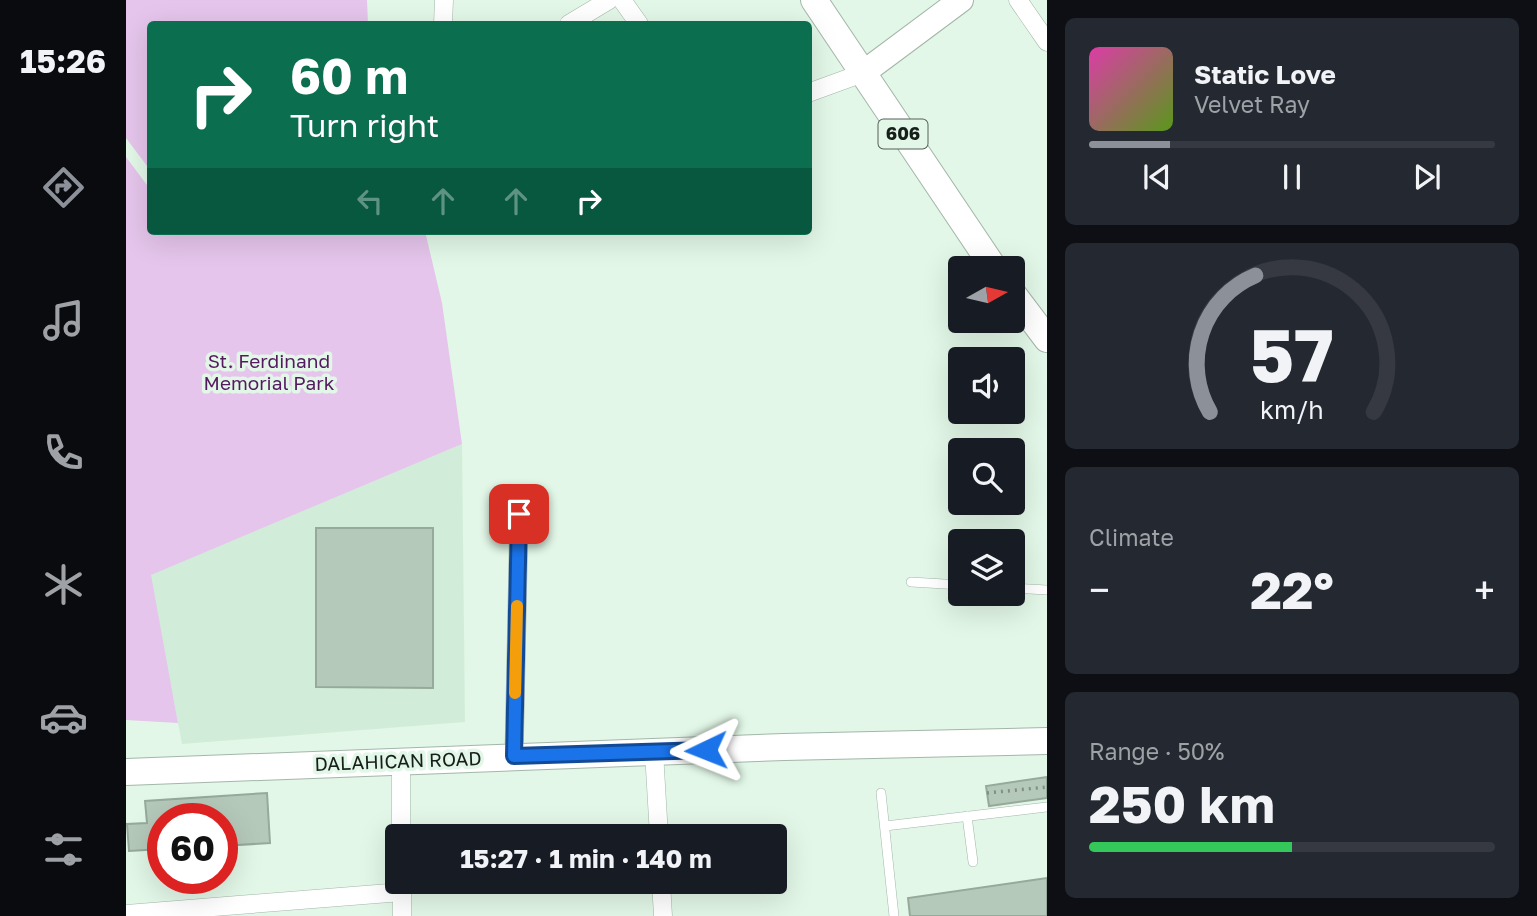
<!DOCTYPE html>
<meta charset="utf-8">
<style>
:root{--surface:#171b24;--page:#242831;--text:#f1f3f6;--muted:#9ea1a6;--line:#363941;--accent:#8c9099}
body{margin:0;font-family:"Golos Text",sans-serif;background:var(--page);color:var(--text);height:100vh;display:flex;flex-direction:column;font-size:26px;white-space:nowrap}
*{box-sizing:border-box;margin:0}
p{font-size:23px;color:var(--muted)}
.icon{flex:none;width:38px;height:38px;fill:none;stroke:currentColor;stroke-width:2;stroke-linecap:round;stroke-linejoin:round}
.map{position:relative;flex:1;overflow:hidden}
.side{display:flex;flex-direction:column;gap:18px;padding:18px;background:#0d0f14;width:490px}
.side>*{flex:none}
.top-card{position:absolute;left:21px;top:21px;width:665px;height:214px;border-radius:7px;box-shadow:0 7px 28px #0002;background:#0b6e4f;color:#fff;overflow:hidden}
.needle{width:46px;rotate:82deg}
.controls{position:absolute;left:822px;top:256px;display:grid;gap:14px}
.controls a{display:grid;place-items:center;width:77px;height:77px;border-radius:7px;background:var(--surface);box-shadow:0 7px 28px #0002;font-size:35px}
.speed{position:absolute;left:21px;top:803px;display:flex;gap:14px;font-size:35px;font-weight:700;text-align:center}
.speed>*{display:grid;place-content:center;width:91px;height:91px;border-radius:50%;background:var(--surface);box-shadow:0 7px 28px #0002;line-height:1}
.speed .limit{border:10px solid #d22;background:#fff;color:#111}
.pin{position:absolute;display:grid;place-items:center;width:60px;height:60px;color:#fff;margin:-30px;border-radius:14px;box-shadow:0 4px 10px #0006}
.me{position:absolute;width:77px;margin:-38px;rotate:268deg;stroke-linejoin:round;filter:drop-shadow(0 0 5px #0008)}
.turn{display:flex;align-items:center;gap:24px;height:147px;padding:0 28px;font-size:32px}
.turn .icon{width:91px;height:91px;stroke-width:2.5}
.turn b{display:block;font-size:49px;line-height:60px}
.lanes{display:flex;align-items:center;height:66px;padding:0 28px;background:#0003;justify-content:center;gap:35px;direction:ltr}
.lanes .off{opacity:.35}
.big{font-size:52px;font-weight:700;line-height:1.1}
.side .widget{flex:1;display:flex;flex-direction:column;justify-content:center;gap:10px;min-width:0;padding:0 24px;border-radius:10px;background:var(--page)}
.side .dial{align-items:center;gap:0}
.dial svg{height:182px;overflow:visible;fill:none;stroke:var(--line);stroke-width:7;stroke-linecap:round;text-anchor:middle}
.dial text{fill:var(--text);stroke:none}
.song{display:flex;align-items:center;gap:21px}
.cover{width:84px;height:84px;border-radius:10px;background:linear-gradient(135deg,hsl(320 70% 55%),hsl(90 70% 35%))}
.played{height:7px;border-radius:4px;background:linear-gradient(90deg,var(--accent) 20%,var(--line) 20%)}
.keys{display:flex;justify-content:space-around;direction:ltr}
.heat{display:flex;justify-content:space-between;align-items:center;font-size:38px;direction:ltr}
.charge{height:10px;border-radius:5px;background:linear-gradient(90deg,#34c759 50%,var(--line) 0)}
.trip{position:absolute;left:259px;top:824px;width:402px;height:70px;border-radius:7px;background:var(--surface);box-shadow:0 7px 28px #0002;font-weight:700;line-height:70px;text-align:center}
main{display:flex;flex:1;min-height:0}
.dock{display:flex;flex-direction:column;width:126px;justify-content:space-around;align-items:center;background:#090b0e;color:var(--muted)}
.dock .icon{width:49px;height:49px}
.dock .on{color:var(--accent)}
.dock b{font-size:32px;color:var(--text)}
.map>svg:first-child{display:block}
</style>
<main>
<nav class="dock">
<b>15:26</b>
<svg class="icon on" aria-label="directions" viewBox="0 0 24 24"><path d="M12 3l9 9-9 9-9-9zM9 14v-3h6M13 9l2 2-2 2"/></svg>
<svg class="icon" aria-label="music" viewBox="0 0 24 24"><path d="M9 18V5l10-2v13"/><circle cx="6" cy="18" r="3"/><circle cx="16" cy="16" r="3"/></svg>
<svg class="icon" aria-label="phone" viewBox="0 0 24 24"><path d="M5 4h4l2 5-3 2q2 4 5 5l2-3 5 2v4C11 20 4 13 5 4z"/></svg>
<svg class="icon" aria-label="climate" viewBox="0 0 24 24"><path d="M12 3v18M4 7l16 10M4 17L20 7"/></svg>
<svg class="icon" aria-label="car" viewBox="0 0 24 24"><path d="M5 17H2v-5l4-1 3-4h7l3 4 3 1v5h-3M9 17h6M6 11h13"/><circle cx="7" cy="17" r="2"/><circle cx="17" cy="17" r="2"/></svg>
<svg class="icon" aria-label="filters" viewBox="0 0 24 24"><path d="M4 7h16M4 17h16"/><circle cx="9" cy="7" r="2"/><circle cx="15" cy="17" r="2"/></svg>
</nav>
<div class="map">
<svg width="921" height="916" viewBox="0 0 921 916">
<rect width="100%" height="100%" fill="#e2f7e7"/>
<path fill="#d1edd9" d="M336 444 339 722 56 744 24 575Z"/>
<g fill="#e5c5eb">
<path d="M0 0H241L242 24H24V170L0 138Z"/>
<path d="M0 157 24 189V231H299L316 303 336 444 25 575 52 723 0 720Z"/>
</g>
<g fill="#b5c9ba" stroke="#96a99b" stroke-width="2">
<path d="M190 528H307V688L190 687Z"/>
<path d="M921 777V798L863 806 860 786Z"/>
<path d="M141 793 144 843 96 846V819H37V849L3 851 1 824 21 823 19 801Z"/>
<path d="M921 878V916H784L782 898Z"/>
</g>
<g fill="none" stroke-linecap="round" stroke-linejoin="round">
<defs>
<g id="lane">
<path d="M785 582 835 585"/>
<path d="M887 588 921 590"/>
<path d="M755 793 768 916"/>
<path d="M841 816 847 862"/>
<path d="M759 826 921 807"/>
</g>
<g id="street">
<path d="M496 0 513 24"/>
<path d="M892 0 921 42"/>
<path d="M317 24 318 0"/>
<path d="M443 24 483 0"/>
<path d="M682 93 737 73"/>
<path d="M528 752 533 836"/>
<path d="M388 756 393 514"/>
<path d="M275 761V836"/>
<path d="M535 882 537 916"/>
<path d="M0 914 276 892"/>
<path d="M276 916V882"/>
</g>
<path id="secondary" d="M737 73 835 0"/>
<g id="primary">
<path d="M688 0 868 268"/>
<path d="M887 294 921 339"/>
<path d="M0 772 658 747 921 741"/>
</g>
</defs>
<use href="#lane" stroke="#a3b7a9" stroke-width="10"/>
<use href="#street" stroke="#a3b7a9" stroke-width="19"/>
<use href="#secondary" stroke="#a3b7a9" stroke-width="26"/>
<use href="#primary" stroke="#a3b7a9" stroke-width="28"/>
<path stroke="#818f84" stroke-width="3.5" stroke-dasharray="2 5" stroke-linecap="butt" d="M861 793 921 787"/>
<use href="#lane" stroke="#fff" stroke-width="9"/>
<use href="#street" stroke="#fff" stroke-width="18"/>
<use href="#secondary" stroke="#fff" stroke-width="24"/>
<use href="#primary" stroke="#fff" stroke-width="26"/>
</g>
<g fill="none" stroke-linecap="round" stroke-linejoin="round">
<defs>
<path id="route" d="M393 514 388 756 580 750"/>
</defs>
<use href="#route" stroke="#114b97" stroke-width="18"/>
<use href="#route" stroke="#1a73e8" stroke-width="12"/>
<path stroke="#f59e0b" stroke-width="12" d="M389 693 391 606"/>
</g>
<g text-anchor="middle" stroke-width="7" stroke-linejoin="round" paint-order="stroke">
<rect fill="#e2f7e7" stroke="#546057" stroke-width="2" x="752.5" y="119.5" width="49" height="29" rx="5"/>
<g font-size="18" font-weight="bold" fill="#171f19">
<text x="777" y="140">606</text>
</g>
<g font-size="19" fill="#54195f" stroke="#e2f7e7">
<text x="143" y="368">St. Ferdinand<tspan x="143" dy="22">Memorial Park</tspan></text>
</g>
<g font-size="19" fill="#171f19" stroke="#e2f7e7">
<text transform="translate(272 761) rotate(-2)" y="7">DALAHICAN ROAD</text>
</g>
</g>
</svg>
<div class="controls">
<a><svg class="needle" viewBox="-14 -14 28 28"><path d="M0-13l5 13h-10z" fill="#e53935"/><path d="M0 13l5-13h-10z" fill="#9ea1a6"/></svg></a>
<a><svg class="icon" aria-label="sound" viewBox="0 0 24 24"><path d="M4 9h4l5-4v14l-5-4H4zM17 9q2 3 0 6"/></svg></a>
<a><svg class="icon" aria-label="search" viewBox="0 0 24 24"><circle cx="10" cy="10" r="6"/><path d="M15 15l6 6"/></svg></a>
<a><svg class="icon" aria-label="layers" viewBox="0 0 24 24"><path d="M12 4l9 5-9 5-9-5zM3 14l9 5 9-5"/></svg></a>
</div>
<div class="speed"><div class="limit">60</div></div>
<div class="pin" style="left:393px;top:514px;background:#d93025"><svg class="icon" aria-label="arrive" viewBox="0 0 24 24"><path d="M6 21V4h12l-3 4 3 4H6"/></svg></div>
<svg class="me" style="left:580px;top:750px" viewBox="-20 -20 40 40"><path d="M0-17L14 15 0 8-14 15z" fill="#1a73e8" stroke="#fff" stroke-width="4"/></svg>
<div class="trip">15:27 · 1 min · 140 m</div>
<div class="top-card">
<div class="turn"><svg class="icon" aria-label="right" viewBox="0 0 24 24"><path d="M7 20v-9h11M14 6l5 5-5 5"/></svg><div><b>60 m</b>Turn right</div></div>
<div class="lanes"><svg class="icon off" aria-label="left" viewBox="0 0 24 24"><path d="M17 20v-9H6M10 6l-5 5 5 5"/></svg><svg class="icon off" aria-label="ahead" viewBox="0 0 24 24"><path d="M12 20V5M6 11l6-6 6 6"/></svg><svg class="icon off" aria-label="ahead" viewBox="0 0 24 24"><path d="M12 20V5M6 11l6-6 6 6"/></svg><svg class="icon" aria-label="right" viewBox="0 0 24 24"><path d="M7 20v-9h11M14 6l5 5-5 5"/></svg></div>
</div>
</div>
<section class="side">
<div class="widget">
<div class="song"><i class="cover"></i><div><b>Static Love</b><p>Velvet Ray</p></div></div>
<div class="played"></div>
<div class="keys"><svg class="icon" aria-label="previous" viewBox="0 0 24 24"><path d="M18 5L8 12l10 7zM5 5v14"/></svg><svg class="icon" aria-label="pause" viewBox="0 0 24 24"><path d="M8 5v14M16 5v14"/></svg><svg class="icon" aria-label="next" viewBox="0 0 24 24"><path d="M6 5l10 7-10 7zM19 5v14"/></svg></div>
</div>
<div class="widget dial"><svg viewBox="0 0 100 80">
<path d="M14 69A42 42 0 1 1 86 69"/>
<path d="M14 69A42 42 0 0 1 34 9" stroke="#8c9099"/>
<text x="50" y="56" font-size="32" font-weight="700">57</text>
<text x="50" y="72" font-size="11">km/h</text>
</svg></div>
<div class="widget"><p>Climate</p>
<div class="heat"><a>−</a><b class="big">22°</b><a>+</a></div>
</div>
<div class="widget"><p>Range · 50%</p><b class="big">250 km</b><div class="charge"></div></div>
</section>
</main>
